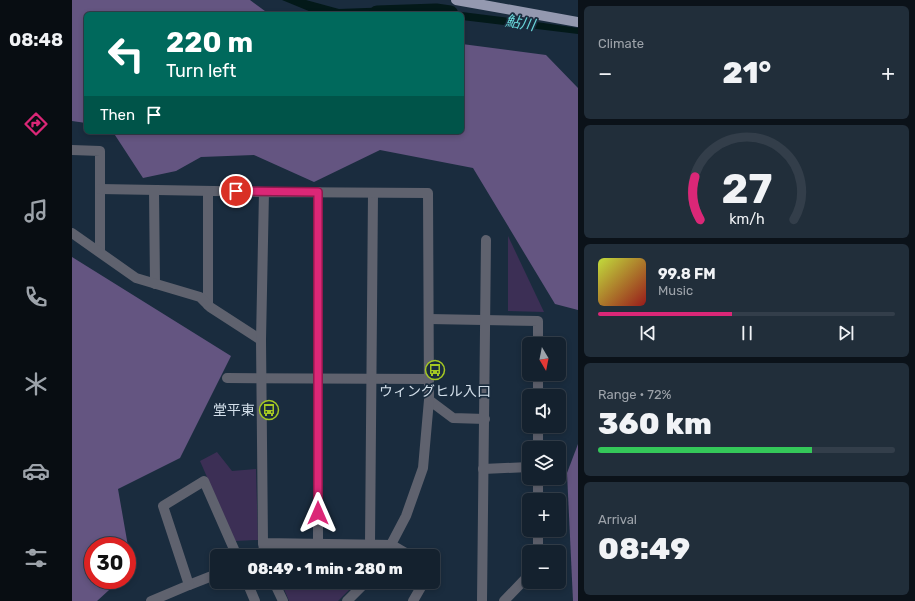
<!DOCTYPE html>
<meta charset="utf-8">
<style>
:root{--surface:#14212e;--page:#212e3a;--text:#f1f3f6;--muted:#9da3aa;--line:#333e4a;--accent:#db2777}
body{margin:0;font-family:Rubik,"Noto Sans JP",sans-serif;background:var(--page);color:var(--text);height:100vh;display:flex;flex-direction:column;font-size:15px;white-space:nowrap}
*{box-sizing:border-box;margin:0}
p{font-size:13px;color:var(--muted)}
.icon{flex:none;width:22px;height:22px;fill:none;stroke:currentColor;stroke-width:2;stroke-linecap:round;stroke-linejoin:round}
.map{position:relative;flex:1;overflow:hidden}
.sheet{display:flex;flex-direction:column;gap:6px;padding:6px;background:#0b1219;width:337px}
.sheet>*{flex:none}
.hud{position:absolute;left:12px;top:12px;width:380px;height:122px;border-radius:6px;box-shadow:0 2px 6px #0003,0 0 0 1px var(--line);background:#00695c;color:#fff;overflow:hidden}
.needle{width:26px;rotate:170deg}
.buttons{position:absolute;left:450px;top:337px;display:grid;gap:8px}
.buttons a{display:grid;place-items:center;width:44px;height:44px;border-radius:6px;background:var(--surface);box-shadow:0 2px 6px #0003,0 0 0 1px var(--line);font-size:20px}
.speed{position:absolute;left:12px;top:537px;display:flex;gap:8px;font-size:20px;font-weight:700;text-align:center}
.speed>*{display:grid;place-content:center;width:52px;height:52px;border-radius:50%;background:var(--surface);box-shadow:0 2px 6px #0003,0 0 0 1px var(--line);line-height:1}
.speed .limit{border:6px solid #d22;background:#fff;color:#111}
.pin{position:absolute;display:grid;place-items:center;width:34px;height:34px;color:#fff;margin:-17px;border:2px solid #fff;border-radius:50%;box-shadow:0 1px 4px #0007}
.me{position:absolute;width:44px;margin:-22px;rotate:0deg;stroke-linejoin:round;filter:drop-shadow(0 0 3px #0008)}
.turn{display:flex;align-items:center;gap:14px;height:84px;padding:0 16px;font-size:18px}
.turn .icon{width:52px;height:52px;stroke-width:2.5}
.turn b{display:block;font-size:28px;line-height:34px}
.then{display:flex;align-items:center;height:38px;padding:0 16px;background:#0003;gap:8px;font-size:15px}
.big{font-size:30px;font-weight:800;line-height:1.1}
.sheet .tile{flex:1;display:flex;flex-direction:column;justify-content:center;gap:6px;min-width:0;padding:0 14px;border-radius:6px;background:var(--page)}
.sheet .dial{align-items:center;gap:0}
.dial svg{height:104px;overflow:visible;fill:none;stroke:var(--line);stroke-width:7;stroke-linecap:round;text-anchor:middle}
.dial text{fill:var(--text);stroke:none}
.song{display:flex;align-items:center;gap:12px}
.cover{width:48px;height:48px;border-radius:6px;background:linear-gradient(135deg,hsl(70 70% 55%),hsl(0 70% 35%))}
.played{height:4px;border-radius:2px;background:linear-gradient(90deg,var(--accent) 45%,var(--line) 45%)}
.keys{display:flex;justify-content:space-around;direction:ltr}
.heat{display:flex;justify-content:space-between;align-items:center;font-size:22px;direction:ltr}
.charge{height:6px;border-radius:3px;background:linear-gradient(90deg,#34c759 72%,var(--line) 0)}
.trip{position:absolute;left:138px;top:549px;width:230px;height:40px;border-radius:6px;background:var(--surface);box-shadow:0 2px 6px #0003,0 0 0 1px var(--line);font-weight:800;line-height:40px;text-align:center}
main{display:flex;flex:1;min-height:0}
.tabs{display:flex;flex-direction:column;width:72px;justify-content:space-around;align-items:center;background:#080d12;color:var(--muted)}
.tabs .icon{width:28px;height:28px}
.tabs .on{color:var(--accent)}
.tabs b{font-size:18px;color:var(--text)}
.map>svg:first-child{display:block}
</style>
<main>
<nav class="tabs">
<b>08:48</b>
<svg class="icon on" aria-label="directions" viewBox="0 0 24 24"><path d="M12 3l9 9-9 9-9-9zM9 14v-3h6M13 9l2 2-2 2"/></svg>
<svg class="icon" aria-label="music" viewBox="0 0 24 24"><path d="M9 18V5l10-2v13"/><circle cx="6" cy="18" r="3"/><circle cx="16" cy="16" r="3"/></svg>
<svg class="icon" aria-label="phone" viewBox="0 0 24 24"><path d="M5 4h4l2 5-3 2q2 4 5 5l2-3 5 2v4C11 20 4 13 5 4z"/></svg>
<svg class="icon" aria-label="climate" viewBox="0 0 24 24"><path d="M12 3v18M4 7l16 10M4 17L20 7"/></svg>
<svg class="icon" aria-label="car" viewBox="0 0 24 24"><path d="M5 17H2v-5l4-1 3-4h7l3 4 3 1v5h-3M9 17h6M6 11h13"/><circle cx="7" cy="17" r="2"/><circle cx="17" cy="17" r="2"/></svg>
<svg class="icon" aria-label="filters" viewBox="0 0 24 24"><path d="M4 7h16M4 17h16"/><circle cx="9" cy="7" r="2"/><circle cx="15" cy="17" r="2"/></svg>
</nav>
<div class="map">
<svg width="506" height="601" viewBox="0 0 506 601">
<rect width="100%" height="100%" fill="#1a2c3e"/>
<g fill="#3c2f55">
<path d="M436 236 472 312 436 311Z"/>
<path d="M145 452 160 471 184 469 186 540 163 541 128 461Z"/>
<path d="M209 582H285L266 601H217Z"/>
</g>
<g fill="#645581">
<path d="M0 0H178L197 14H14V123L0 121Z"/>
<path d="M390 44 474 55 506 88V310L483 304 401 168 308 150 242 182 182 155 129 157 104 171 71 178 41 132H390Z"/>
<path d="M0 257 159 356 108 458 46 489 60 569 55 574V546H21V580H48L25 601H0Z"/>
<path d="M506 444V601H501L495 473Z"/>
</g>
<g fill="#031919">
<path d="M210 0H234L267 9 322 7 323 14H244Z"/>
<path d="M342 6 438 18 440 16H443L444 19 506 28V34L390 20V14H325L324 7Z"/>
</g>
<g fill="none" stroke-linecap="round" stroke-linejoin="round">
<path stroke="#031919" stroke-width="17" d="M305 14 364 12 378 14"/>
<g stroke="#5f626e" stroke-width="10">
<path d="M0 150 28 151V252"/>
<path d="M28 189 192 192"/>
<path d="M82 190 83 284"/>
<path d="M136 191V305"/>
<path d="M246 192V543"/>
<path d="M0 233 64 278 128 297 138 307 189 340"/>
<path d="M357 319 466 321V344"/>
<path d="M155 378 357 379"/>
<path d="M466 396V374"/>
<path d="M357 400 381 418 413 419"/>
<path d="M466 448V426"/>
<path d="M411 469 457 467"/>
<path d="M466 478V500"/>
<path d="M466 530V552"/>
<path d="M191 543 193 556"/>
<path d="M298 544 301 193"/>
<path d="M313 556 334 516 351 468 357 400 356 193 192 192 189 340 191 543 320 545 339 556"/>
<path d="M175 582 183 601"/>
<path d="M202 582 211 601"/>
<path d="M117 585 145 574"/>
<path d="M79 601 117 585 91 506 132 481 165 556"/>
<path d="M275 601 294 582"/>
<path d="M341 601 352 582"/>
<path d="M410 601 414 240"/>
<path d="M432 601 457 575"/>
</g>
<path stroke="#9499b0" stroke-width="10" d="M384 0 506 22"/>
</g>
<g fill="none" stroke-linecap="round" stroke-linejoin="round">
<defs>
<path id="route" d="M164 191 246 192V513"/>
</defs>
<use href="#route" stroke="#8e194d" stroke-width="10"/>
<use href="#route" stroke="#db2777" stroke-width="7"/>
</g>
<defs>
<symbol id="bus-ring" viewBox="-11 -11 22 22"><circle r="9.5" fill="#1a2c3e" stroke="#a5c823" stroke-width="1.5"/><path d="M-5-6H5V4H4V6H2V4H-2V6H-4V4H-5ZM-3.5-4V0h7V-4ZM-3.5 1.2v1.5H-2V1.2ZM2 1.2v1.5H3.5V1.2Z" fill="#a5c823"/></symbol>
</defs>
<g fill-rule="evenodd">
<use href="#bus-ring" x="352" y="359" width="22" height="22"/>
<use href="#bus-ring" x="186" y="399" width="22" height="22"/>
</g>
<g text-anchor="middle" stroke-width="3.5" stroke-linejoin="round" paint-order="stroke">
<g font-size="14" fill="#d3dfea" stroke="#1a2c3e">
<text x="363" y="396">ウィングヒル入口</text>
<text x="183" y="415" text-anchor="end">堂平東</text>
</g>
<g font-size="15" font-style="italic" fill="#69d7da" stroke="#1a2c3e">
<text transform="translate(448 23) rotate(9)" y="5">鮎川</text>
</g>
</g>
</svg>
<div class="buttons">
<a><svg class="needle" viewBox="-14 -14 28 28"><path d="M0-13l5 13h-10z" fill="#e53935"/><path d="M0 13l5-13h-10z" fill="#9da3aa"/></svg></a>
<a><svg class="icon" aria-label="sound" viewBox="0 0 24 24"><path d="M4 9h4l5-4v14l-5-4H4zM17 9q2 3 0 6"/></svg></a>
<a><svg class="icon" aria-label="layers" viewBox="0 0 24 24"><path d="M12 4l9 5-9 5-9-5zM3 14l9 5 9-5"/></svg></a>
<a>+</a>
<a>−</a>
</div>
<div class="speed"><div class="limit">30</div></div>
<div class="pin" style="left:164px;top:191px;background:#d93025"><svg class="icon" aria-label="arrive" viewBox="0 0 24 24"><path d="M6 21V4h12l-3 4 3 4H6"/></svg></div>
<svg class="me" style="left:246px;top:513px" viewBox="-20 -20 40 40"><path d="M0-17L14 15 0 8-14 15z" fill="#db2777" stroke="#fff" stroke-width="4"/></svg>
<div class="trip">08:49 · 1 min · 280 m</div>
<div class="hud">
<div class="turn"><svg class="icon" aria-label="left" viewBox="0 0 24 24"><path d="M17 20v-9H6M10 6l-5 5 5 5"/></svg><div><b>220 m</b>Turn left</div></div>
<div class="then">Then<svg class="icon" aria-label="arrive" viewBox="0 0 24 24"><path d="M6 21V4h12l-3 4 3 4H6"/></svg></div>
</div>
</div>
<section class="sheet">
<div class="tile"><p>Climate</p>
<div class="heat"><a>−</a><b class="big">21°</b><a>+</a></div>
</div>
<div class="tile dial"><svg viewBox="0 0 100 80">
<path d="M14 69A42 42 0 1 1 86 69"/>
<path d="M14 69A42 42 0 0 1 10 36" stroke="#db2777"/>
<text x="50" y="56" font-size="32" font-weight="700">27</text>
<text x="50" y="72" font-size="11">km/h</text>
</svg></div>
<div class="tile">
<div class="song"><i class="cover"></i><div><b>99.8 FM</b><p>Music</p></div></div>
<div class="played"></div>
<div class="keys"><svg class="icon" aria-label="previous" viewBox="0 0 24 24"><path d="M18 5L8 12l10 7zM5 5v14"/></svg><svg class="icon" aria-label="pause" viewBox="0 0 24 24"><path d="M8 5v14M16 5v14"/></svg><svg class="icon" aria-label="next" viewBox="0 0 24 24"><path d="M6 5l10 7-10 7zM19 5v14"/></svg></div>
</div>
<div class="tile"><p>Range · 72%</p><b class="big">360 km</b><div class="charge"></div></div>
<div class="tile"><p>Arrival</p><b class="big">08:49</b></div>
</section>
</main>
